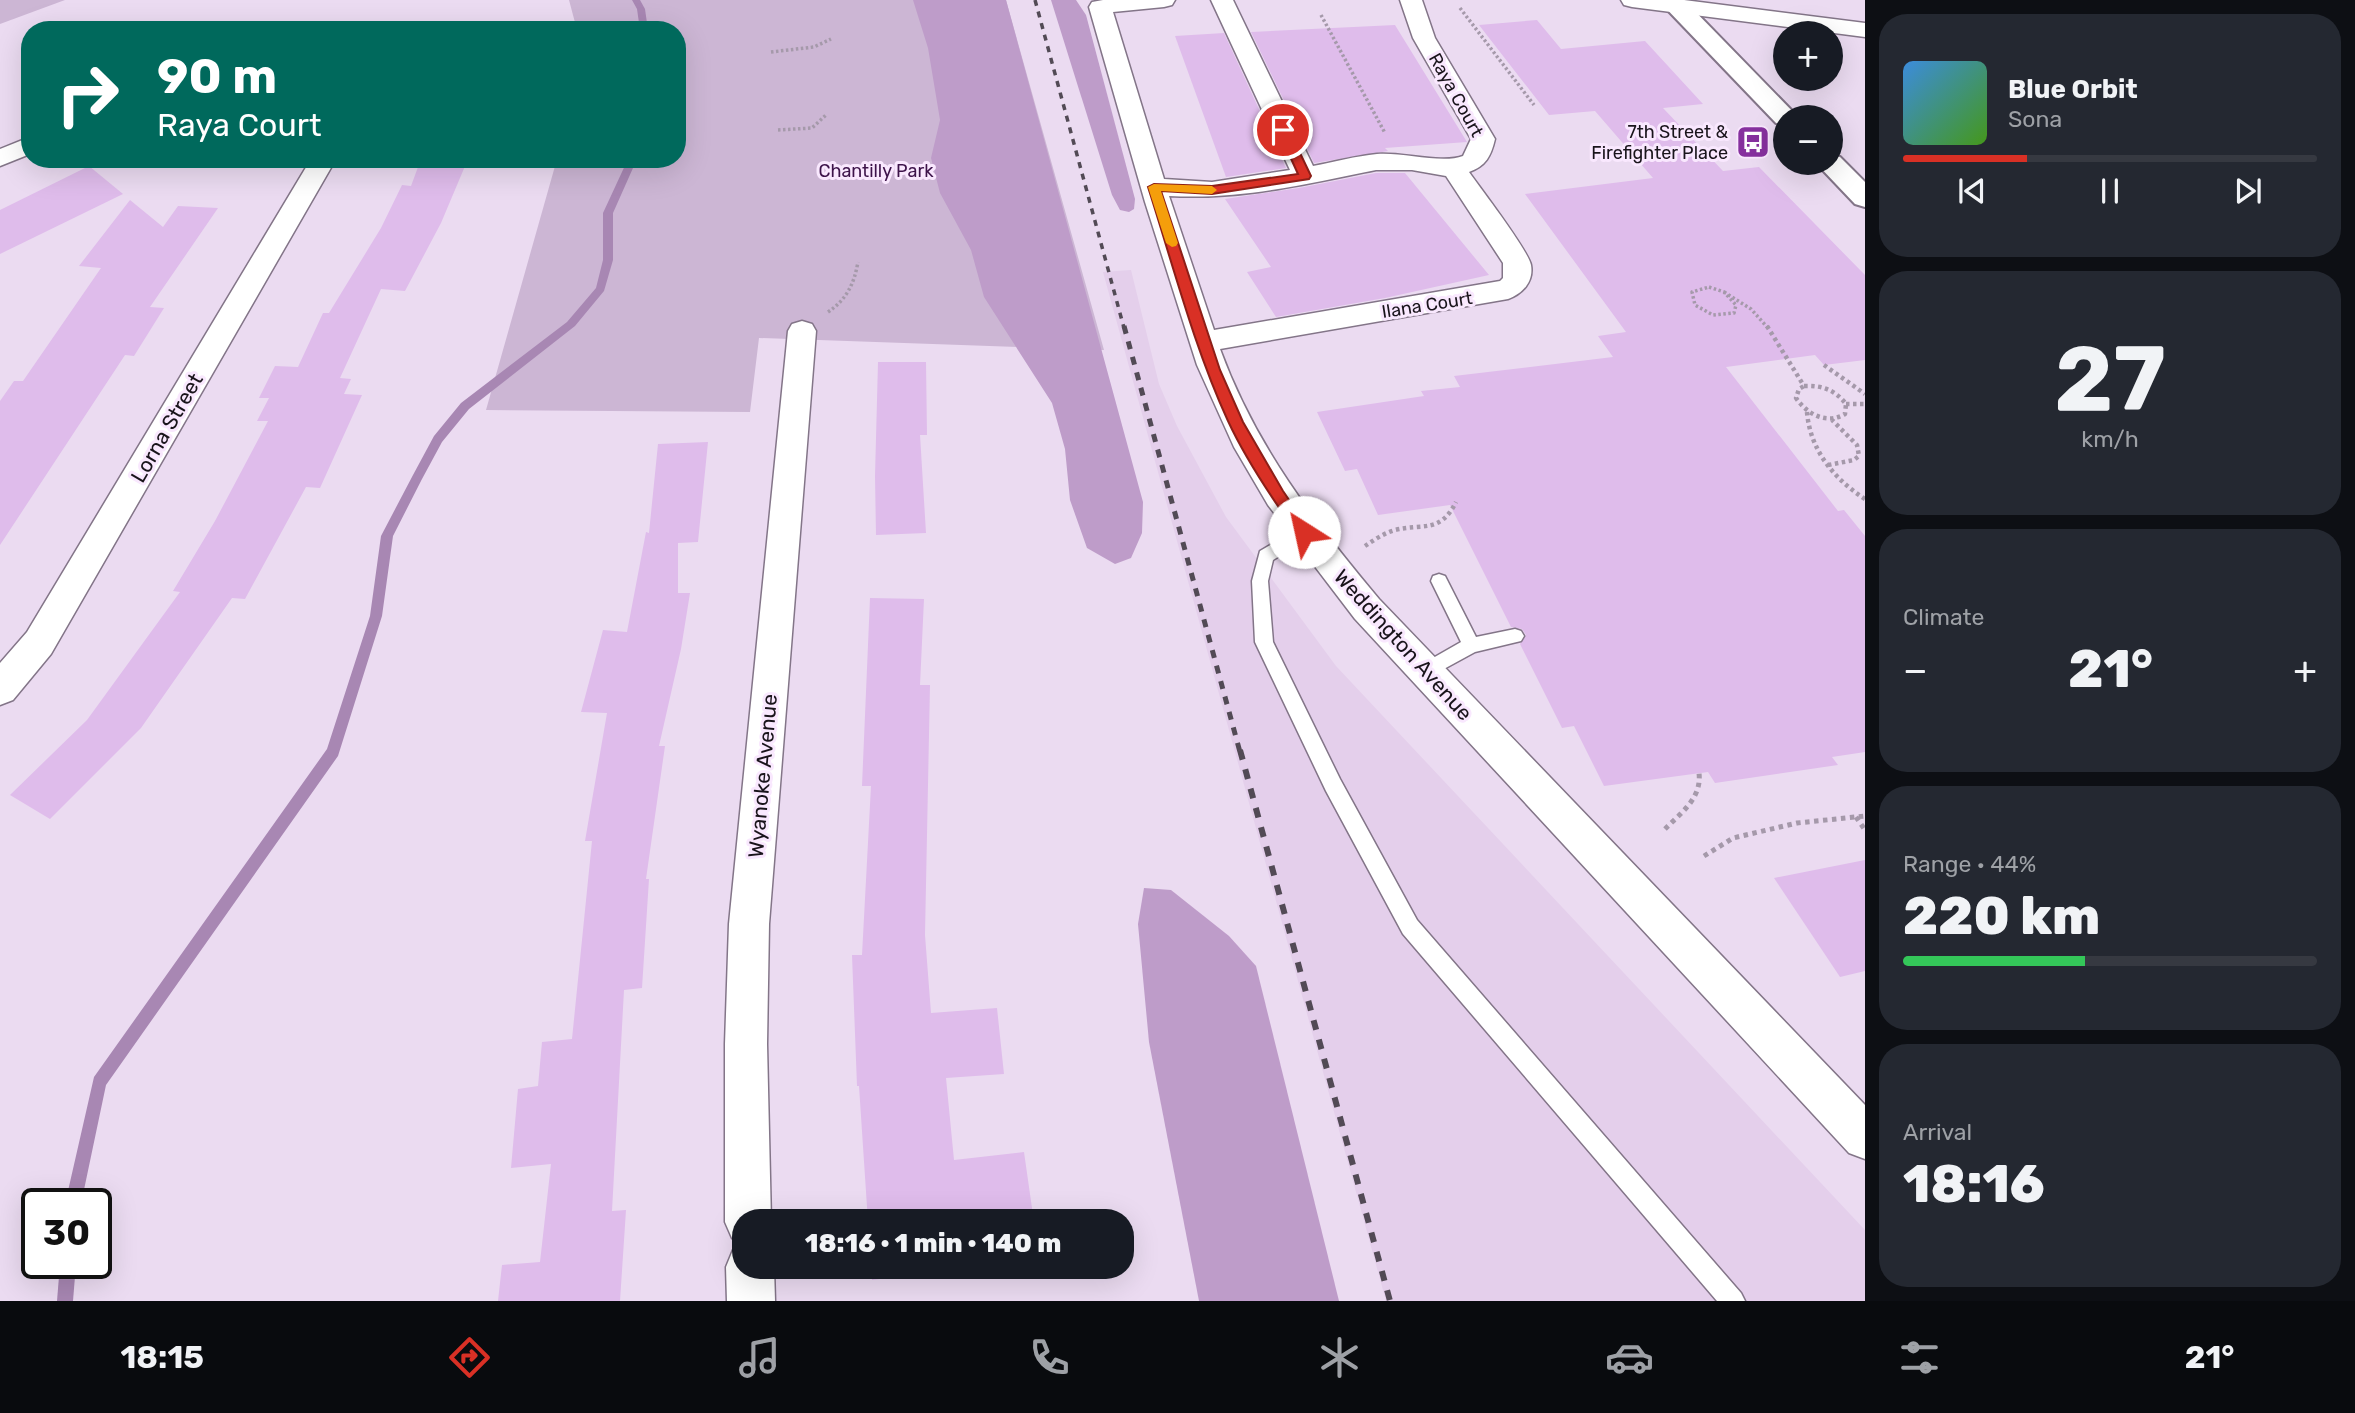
<!DOCTYPE html>
<meta charset="utf-8">
<style>
:root{--surface:#171b24;--page:#242831;--text:#f1f3f6;--muted:#9ea1a6;--line:#363941;--accent:#d93025}
body{margin:0;font-family:Rubik,sans-serif;background:var(--page);color:var(--text);height:100vh;display:flex;flex-direction:column;font-size:26px;white-space:nowrap}
*{box-sizing:border-box;margin:0}
p{font-size:23px;color:var(--muted)}
.icon{flex:none;width:38px;height:38px;fill:none;stroke:currentColor;stroke-width:2;stroke-linecap:round;stroke-linejoin:round}
.map{position:relative;flex:1;overflow:hidden}
.drawer{display:flex;flex-direction:column;gap:14px;padding:14px;background:#0d0f14;width:490px}
.drawer>*{flex:none}
.guide{position:absolute;left:21px;top:21px;width:665px;height:147px;border-radius:28px;box-shadow:0 7px 28px #0002;background:#00695c;color:#fff;overflow:hidden}
.tools{position:absolute;left:1773px;top:21px;display:grid;gap:14px}
.tools a{display:grid;place-items:center;width:70px;height:70px;border-radius:50%;background:var(--surface);box-shadow:0 7px 28px #0002;font-size:35px}
.speed{position:absolute;left:21px;top:1188px;display:flex;gap:14px;font-size:35px;font-weight:700;text-align:center}
.speed>*{display:grid;place-content:center;width:91px;height:91px;border-radius:50%;background:var(--surface);box-shadow:0 7px 28px #0002;line-height:1}
.speed .limit{border:4px solid #111;border-radius:10px;background:#fff;color:#111}
.pin{position:absolute;display:grid;place-items:center;width:60px;height:60px;color:#fff;margin:-30px;border:4px solid #fff;border-radius:50%;box-shadow:0 2px 7px #0007}
.me{position:absolute;width:77px;margin:-38px;rotate:325deg;stroke-linejoin:round;filter:drop-shadow(0 0 5px #0008)}
.turn{display:flex;align-items:center;gap:24px;height:147px;padding:0 21px;font-size:32px}
.turn .icon{width:91px;height:91px;stroke-width:2.5}
.turn b{display:block;font-size:49px;line-height:60px}
.big{font-size:52px;font-weight:800;line-height:1.1}
.drawer .widget{flex:1;display:flex;flex-direction:column;justify-content:center;gap:10px;min-width:0;padding:0 24px;border-radius:28px;background:var(--page)}
.drawer .dial{align-items:center;gap:0}
.dial b{font-size:91px;line-height:1}
.song{display:flex;align-items:center;gap:21px}
.cover{width:84px;height:84px;border-radius:10px;background:linear-gradient(135deg,hsl(210 70% 55%),hsl(100 70% 35%))}
.played{height:7px;border-radius:4px;background:linear-gradient(90deg,var(--accent) 30%,var(--line) 30%)}
.keys{display:flex;justify-content:space-around;direction:ltr}
.heat{display:flex;justify-content:space-between;align-items:center;font-size:38px;direction:ltr}
.charge{height:10px;border-radius:5px;background:linear-gradient(90deg,#34c759 44%,var(--line) 0)}
.trip{position:absolute;left:732px;top:1209px;width:402px;height:70px;border-radius:28px;background:var(--surface);box-shadow:0 7px 28px #0002;font-weight:800;line-height:70px;text-align:center}
.tabs{display:flex;height:112px;justify-content:space-around;align-items:center;background:#090b0e;color:var(--muted)}
.tabs .icon{width:49px;height:49px}
.tabs .selected{color:var(--accent)}
.tabs b{font-size:32px;color:var(--text)}
main{display:flex;flex:1;min-height:0}
.map>svg:first-child{display:block}
</style>
<main>
<div class="map">
<svg width="1865" height="1301" viewBox="0 0 1865 1301">
<rect width="100%" height="100%" fill="#ebdbf1"/>
<path fill="#e4cfeb" d="M1131 270 1159 384 1177 426 1226 517 1336 666 1865 1230V1301H1386L1103 272Z"/>
<g fill="#ccb6d4">
<path d="M0 0H65L0 24Z"/>
<path d="M569 0H1006L1104 350 759 338 750 412 486 410 557 159H677V30H577Z"/>
</g>
<g fill="#be9cc9">
<path d="M913 0H1006L1143 502 1142 533 1131 558 1115 564 1087 548 1070 500 1065 449 1052 403 984 297 971 250 940 193 931 158 940 120 928 48Z"/>
<path d="M1051 0H1076L1086 15 1135 199 1134 209 1129 212 1120 210 1112 195Z"/>
<path d="M1144 888 1171 890 1229 936 1256 966 1339 1301H1199L1149 1042 1138 924Z"/>
</g>
<g fill="none" stroke-linecap="round" stroke-linejoin="round">
<g fill="#a887b3" fill-rule="evenodd">
<path d="M632 0H640L645 9 648 30H640L637 9Z"/>
<path d="M628 159H637L613 213V260L604 291 575 326 469 409 442 442 422 479 393 536 382 616 338 756 106 1085 81 1204H65L94 1077 327 749 370 616 381 536 413 475 434 436 461 403 567 322 596 288 603 260V213Z"/>
<path d="M60 1264H76L73 1301H57Z"/>
</g>
</g>
<g fill="#dfbceb">
<path d="M1537 20 1561 49 1645 41 1703 104 1663 108 1723 171 1759 167 1865 275V360L1824 365 1815 355 1726 367 1838 511 1844 510 1865 536V752L1832 757 1838 765 1715 783 1708 772 1604 786 1574 726 1562 728 1520 644 1526 635 1522 629 1511 627 1450 505 1378 515 1357 469 1345 471 1317 412 1424 396 1421 391 1460 387 1454 376 1613 357 1598 336 1626 332 1525 194 1653 178 1595 111 1549 115 1479 25Z"/>
<path d="M1395 25 1467 142 1385 148 1388 151 1314 163 1251 32Z"/>
<path d="M1224 33 1286 168 1226 177 1175 36Z"/>
<path d="M421 159H468L441 223 405 291 381 289 340 378 351 379 344 394 362 395 320 488 306 487 245 599 232 598 141 728 50 819 10 795 87 720 180 592 173 591 215 521 268 421H257L269 398H259L275 366 298 367 323 313H329L381 228 402 185 411 186Z"/>
<path d="M89 166 123 194 0 254V210Z"/>
<path d="M1376 173H1405L1489 275 1385 298 1276 317 1247 272 1271 267 1225 199 1299 188Z"/>
<path d="M130 200 163 227 178 206 218 208 150 307 164 308 134 356 125 355 0 545V401L14 381H23L101 268 79 266Z"/>
<path d="M878 362H926L927 435H920L926 533 876 535 875 476Z"/>
<path d="M708 442 698 542 678 543V593H690L681 649 659 746H665L646 879H649L642 988 624 990 612 1211 626 1210 620 1301H498L502 1265 540 1262 551 1164 511 1168 518 1089 538 1086 542 1042 572 1039 592 841H585L607 713 581 712 603 630 627 632 646 532 649 533 658 444Z"/>
<path d="M870 598 924 599 920 685H930L925 935 931 1013 997 1008 1004 1074 946 1078 954 1160 1024 1152 1034 1222H868L859 1086H857L852 955H862L871 786H862Z"/>
<path d="M1865 860V971L1840 977 1774 878Z"/>
<path d="M871 1267H976L872 1280Z"/>
</g>
<g fill="none" stroke-linecap="round" stroke-linejoin="round">
<defs>
<g id="lane">
<path d="M1304 525 1310 527 1312 532 1310 537 1273 560 1268 581 1273 642 1340 779 1417 920 1741 1293 1745 1301H1717L1403 934 1326 791 1255 642 1252 581 1260 551Z"/>
<path d="M1439 574 1445 576 1476 637 1515 629 1521 631 1524 636 1521 641 1475 652 1431 676 1425 679 1419 676 1416 671 1419 666 1461 642 1431 581 1433 576Z"/>
</g>
<g id="street">
<path d="M1103 0H1175L1172 5 1164 7 1113 12 1164 179 1212 182 1290 170 1211 0H1233L1313 166C1334 162 1356 156 1377 154 1403 152 1442 164 1463 156L1471 139 1413 38 1400 0H1422L1435 38 1495 139C1491 156 1486 166 1469 172 1481 189 1528 250 1531 265 1534 282 1522 294 1508 299L1220 349C1256 447 1313 520 1379 599L1865 1105V1159L1849 1153 1355 619 1268 505 1234 447 1197 365 1145 202 1089 7 1092 2ZM1376 170H1412L1446 176 1503 263V278L1500 281 1214 330 1169 196C1243 200 1305 184 1376 170Z"/>
<path d="M1621 0H1684L1865 23V37L1632 7 1624 5Z"/>
<path d="M30 137V154L0 166V149Z"/>
<path d="M311 159H336L51 654 13 700 0 705V663L27 632Z"/>
<path d="M802 321 812 324 816 331 769 924 767 1044 771 1222H744V1243L732 1238 725 1222V1044L729 924 788 331 792 324Z"/>
<path d="M744 1246V1267H774L775 1301H727L726 1267 733 1250Z"/>
</g>
<g id="secondary">
<path d="M1658 0H1684L1798 117H1785V125L1776 123Z"/>
<path d="M1830 154 1840 157 1865 182V207L1855 204 1816 163H1830Z"/>
</g>
</defs>
<use href="#lane" stroke="#837588" stroke-width="3"/>
<use href="#street" stroke="#837588" stroke-width="3"/>
<use href="#secondary" stroke="#837588" stroke-width="4"/>
<g stroke="#a599aa" stroke-width="3.5" stroke-dasharray="2.5 2.5" stroke-linecap="butt">
<path d="M1460 8 1534 105"/>
<path d="M1321 15 1385 133"/>
<path d="M771 52 814 47 831 39"/>
<path d="M778 130 812 128 827 114"/>
<path d="M1709 287 1724 292 1736 305 1734 313 1713 315 1695 305 1692 292Z"/>
<path d="M1724 292 1751 309 1768 328"/>
<path d="M828 312C847 299 854 284 858 262"/>
</g>
<g stroke="#a599aa" stroke-width="4.5" stroke-dasharray="3.5 3.5" stroke-linecap="butt">
<path d="M1767 326 1804 386"/>
<path d="M1824 365 1865 394"/>
<path d="M1804 386C1822 385 1835 390 1846 404L1845 414C1826 425 1807 414 1796 398L1799 389Z"/>
<path d="M1846 404H1865"/>
<path d="M1807 412C1810 450 1834 479 1865 499"/>
<path d="M1828 465 1854 460 1859 456 1857 445 1832 420"/>
<path d="M1365 546C1374 540 1384 533 1395 530 1423 523 1440 534 1456 502"/>
</g>
<g stroke="#a599aa" stroke-width="5" stroke-dasharray="4.5 4.5" stroke-linecap="butt">
<path d="M1856 817 1865 830"/>
<path d="M1665 829C1681 813 1702 798 1699 773"/>
<path d="M1704 856 1733 838 1797 823 1865 816"/>
</g>
<use href="#lane" fill="#fff" fill-rule="evenodd"/>
<use href="#street" fill="#fff" fill-rule="evenodd"/>
<use href="#secondary" fill="#fff" fill-rule="evenodd"/>
<path stroke="#524a55" stroke-width="3.5" stroke-dasharray="6 6" stroke-linecap="butt" d="M1035 0 1124 328"/>
<path stroke="#524a55" stroke-width="5" stroke-dasharray="8 8" stroke-linecap="butt" d="M1124 326 1240 752"/>
<path stroke="#524a55" stroke-width="6" stroke-dasharray="10 10" stroke-linecap="butt" d="M1240 750 1390 1301"/>
</g>
<path fill="#d93025" stroke="#8d1f18" stroke-width="2" d="M1283 126 1289 130 1311 176 1309 179 1212 194 1161 191 1220 370 1243 422 1283 491 1311 532 1304 538 1299 536C1273 500 1247 462 1228 421 1194 347 1173 265 1148 187L1154 184 1212 186 1298 174 1278 130Z"/>
<path fill="#f59e0b" d="M1154 184 1212 186 1217 190 1212 194 1161 191 1178 243 1176 246 1172 247 1166 243 1148 187Z"/>
<defs>
<symbol id="bus-square" viewBox="-11 -11 22 22"><rect x="-9" y="-9" width="18" height="18" rx="4" fill="#86309e" stroke="#f9e8fe"/><path d="M-5-6H5V4H4V6H2V4H-2V6H-4V4H-5ZM-3.5-4V0h7V-4ZM-3.5 1.2v1.5H-2V1.2ZM2 1.2v1.5H3.5V1.2Z" fill="#fff"/></symbol>
</defs>
<g fill-rule="evenodd">
<use href="#bus-square" x="1734" y="123" width="38" height="38"/>
</g>
<g text-anchor="middle" stroke-width="6" stroke-linejoin="round" paint-order="stroke">
<g font-size="18" fill="#19141b" stroke="#f9e8fe">
<text transform="translate(1456 95) rotate(61)" y="6">Raya Court</text>
<text transform="translate(1427 305) rotate(-9)" y="6">Ilana Court</text>
</g>
<g font-size="18" fill="#19141b" stroke="#f9e8fe" text-anchor="end">
<text x="1728" y="138">7th Street &amp;<tspan x="1728" dy="21">Firefighter Place</tspan></text>
</g>
<g font-size="18" fill="#3d134a" stroke="#f9e8fe">
<text x="876" y="177">Chantilly Park</text>
</g>
<g font-size="21" fill="#19141b" stroke="#f9e8fe">
<text transform="translate(167 428) rotate(-60)" y="7">Lorna Street</text>
<text transform="translate(1403 645) rotate(48)" y="7">Weddington Avenue</text>
<text transform="translate(763 776) rotate(-85)" y="7">Wyanoke Avenue</text>
</g>
</g>
</svg>
<div class="tools">
<a>+</a>
<a>−</a>
</div>
<div class="speed"><div class="limit">30</div></div>
<div class="pin" style="left:1283px;top:130px;background:#d93025"><svg class="icon" aria-label="arrive" viewBox="0 0 24 24"><path d="M6 21V4h12l-3 4 3 4H6"/></svg></div>
<svg class="me" style="left:1304px;top:532px" viewBox="-20 -20 40 40"><circle r="19" fill="#fff"/><path d="M0-13L10 11 0 6-10 11z" fill="#d93025"/></svg>
<div class="trip">18:16 · 1 min · 140 m</div>
<div class="guide">
<div class="turn"><svg class="icon" aria-label="right" viewBox="0 0 24 24"><path d="M7 20v-9h11M14 6l5 5-5 5"/></svg><div><b>90 m</b>Raya Court</div></div>
</div>
</div>
<section class="drawer">
<div class="widget">
<div class="song"><i class="cover"></i><div><b>Blue Orbit</b><p>Sona</p></div></div>
<div class="played"></div>
<div class="keys"><svg class="icon" aria-label="previous" viewBox="0 0 24 24"><path d="M18 5L8 12l10 7zM5 5v14"/></svg><svg class="icon" aria-label="pause" viewBox="0 0 24 24"><path d="M8 5v14M16 5v14"/></svg><svg class="icon" aria-label="next" viewBox="0 0 24 24"><path d="M6 5l10 7-10 7zM19 5v14"/></svg></div>
</div>
<div class="widget dial"><b>27</b><p>km/h</p></div>
<div class="widget"><p>Climate</p>
<div class="heat"><a>−</a><b class="big">21°</b><a>+</a></div>
</div>
<div class="widget"><p>Range · 44%</p><b class="big">220 km</b><div class="charge"></div></div>
<div class="widget"><p>Arrival</p><b class="big">18:16</b></div>
</section>
</main>
<nav class="tabs">
<b>18:15</b>
<svg class="icon selected" aria-label="directions" viewBox="0 0 24 24"><path d="M12 3l9 9-9 9-9-9zM9 14v-3h6M13 9l2 2-2 2"/></svg>
<svg class="icon" aria-label="music" viewBox="0 0 24 24"><path d="M9 18V5l10-2v13"/><circle cx="6" cy="18" r="3"/><circle cx="16" cy="16" r="3"/></svg>
<svg class="icon" aria-label="phone" viewBox="0 0 24 24"><path d="M5 4h4l2 5-3 2q2 4 5 5l2-3 5 2v4C11 20 4 13 5 4z"/></svg>
<svg class="icon" aria-label="climate" viewBox="0 0 24 24"><path d="M12 3v18M4 7l16 10M4 17L20 7"/></svg>
<svg class="icon" aria-label="car" viewBox="0 0 24 24"><path d="M5 17H2v-5l4-1 3-4h7l3 4 3 1v5h-3M9 17h6M6 11h13"/><circle cx="7" cy="17" r="2"/><circle cx="17" cy="17" r="2"/></svg>
<svg class="icon" aria-label="filters" viewBox="0 0 24 24"><path d="M4 7h16M4 17h16"/><circle cx="9" cy="7" r="2"/><circle cx="15" cy="17" r="2"/></svg>
<b>21°</b>
</nav>
